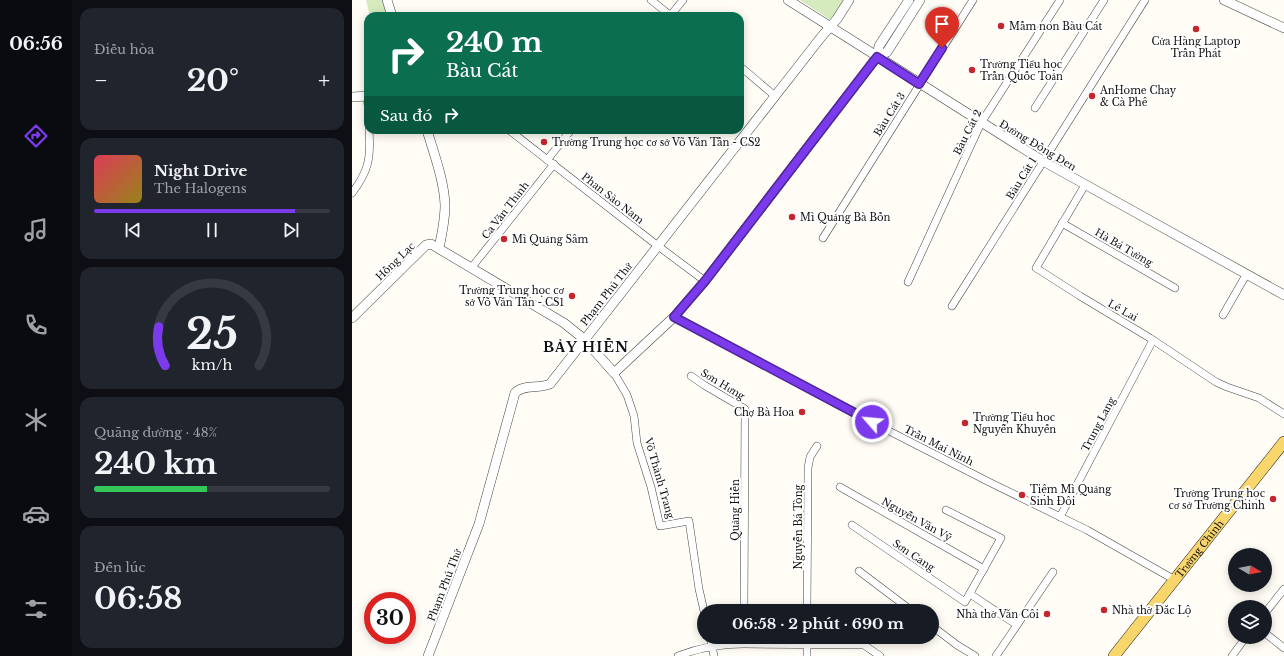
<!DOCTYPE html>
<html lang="vi">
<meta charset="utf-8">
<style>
:root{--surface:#171b24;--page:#20242c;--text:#f1f3f6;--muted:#9ea1a6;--line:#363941;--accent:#7c3aed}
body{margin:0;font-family:"Libre Baskerville",serif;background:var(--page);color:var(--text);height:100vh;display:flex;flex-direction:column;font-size:15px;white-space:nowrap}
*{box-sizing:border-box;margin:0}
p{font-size:13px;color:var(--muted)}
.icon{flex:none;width:22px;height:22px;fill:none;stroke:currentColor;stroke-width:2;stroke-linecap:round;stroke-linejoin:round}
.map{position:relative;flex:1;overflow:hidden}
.side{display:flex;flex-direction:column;gap:8px;padding:8px;background:#0d0f14;width:280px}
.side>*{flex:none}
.banner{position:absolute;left:12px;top:12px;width:380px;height:122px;border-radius:12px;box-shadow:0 2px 10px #0003;background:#0b6e4f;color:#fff;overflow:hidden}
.needle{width:26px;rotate:100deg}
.tools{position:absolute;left:876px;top:548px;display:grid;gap:8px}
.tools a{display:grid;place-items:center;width:44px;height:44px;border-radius:50%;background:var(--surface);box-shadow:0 2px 10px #0003;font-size:20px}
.speed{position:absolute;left:12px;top:592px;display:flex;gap:8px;font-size:20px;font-weight:700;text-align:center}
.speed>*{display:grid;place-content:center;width:52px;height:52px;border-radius:50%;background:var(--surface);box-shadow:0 2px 10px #0003;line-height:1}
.speed .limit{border:6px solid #d22;background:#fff;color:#111}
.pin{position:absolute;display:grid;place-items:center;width:34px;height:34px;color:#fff;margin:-41px -17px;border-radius:50% 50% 50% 0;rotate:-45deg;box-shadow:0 0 4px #0007}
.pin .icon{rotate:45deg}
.me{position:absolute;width:44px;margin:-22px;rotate:297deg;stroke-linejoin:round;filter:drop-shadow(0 0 3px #0008)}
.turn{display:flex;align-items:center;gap:14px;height:84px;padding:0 16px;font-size:18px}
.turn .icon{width:52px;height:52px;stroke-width:2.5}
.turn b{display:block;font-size:28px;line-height:34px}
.then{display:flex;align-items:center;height:38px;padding:0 16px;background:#0003;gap:8px;font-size:15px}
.big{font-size:30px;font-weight:700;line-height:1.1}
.side .card{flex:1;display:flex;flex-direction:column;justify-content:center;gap:6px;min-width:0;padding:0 14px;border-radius:12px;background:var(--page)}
.side .dial{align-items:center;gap:0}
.dial svg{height:104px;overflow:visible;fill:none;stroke:var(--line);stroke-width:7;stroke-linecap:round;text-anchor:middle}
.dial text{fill:var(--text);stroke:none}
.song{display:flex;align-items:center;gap:12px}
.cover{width:48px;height:48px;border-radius:6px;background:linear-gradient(135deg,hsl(350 70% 55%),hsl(50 70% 35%))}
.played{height:4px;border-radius:2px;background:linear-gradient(90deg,var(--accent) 85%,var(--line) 85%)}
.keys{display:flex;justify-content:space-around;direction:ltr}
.heat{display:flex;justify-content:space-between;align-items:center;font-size:22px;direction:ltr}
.charge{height:6px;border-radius:3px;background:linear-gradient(90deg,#34c759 48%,var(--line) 0)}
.trip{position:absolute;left:345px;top:604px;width:242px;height:40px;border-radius:20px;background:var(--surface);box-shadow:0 2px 10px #0003;font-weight:700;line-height:40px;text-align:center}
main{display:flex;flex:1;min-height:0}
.menu{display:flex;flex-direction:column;width:72px;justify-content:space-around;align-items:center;background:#090b0e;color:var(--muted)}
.menu .icon{width:28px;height:28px}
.menu .active{color:var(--accent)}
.menu b{font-size:18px;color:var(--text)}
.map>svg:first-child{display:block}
</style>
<main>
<nav class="menu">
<b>06:56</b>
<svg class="icon active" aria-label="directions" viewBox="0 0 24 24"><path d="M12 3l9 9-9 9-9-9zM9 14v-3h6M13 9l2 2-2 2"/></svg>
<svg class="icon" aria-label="music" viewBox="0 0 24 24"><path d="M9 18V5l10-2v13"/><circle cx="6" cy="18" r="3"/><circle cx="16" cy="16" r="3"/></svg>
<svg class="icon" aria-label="phone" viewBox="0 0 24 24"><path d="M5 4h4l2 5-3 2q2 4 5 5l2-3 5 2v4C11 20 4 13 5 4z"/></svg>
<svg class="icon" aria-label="climate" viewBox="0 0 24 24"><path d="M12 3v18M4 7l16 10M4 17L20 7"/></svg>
<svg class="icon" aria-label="car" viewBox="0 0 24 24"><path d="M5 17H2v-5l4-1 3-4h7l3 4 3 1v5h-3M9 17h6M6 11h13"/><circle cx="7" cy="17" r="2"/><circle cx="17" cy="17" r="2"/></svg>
<svg class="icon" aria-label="filters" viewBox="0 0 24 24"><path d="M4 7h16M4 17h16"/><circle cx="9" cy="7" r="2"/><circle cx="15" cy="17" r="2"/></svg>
</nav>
<section class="side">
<div class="card"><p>Điều hòa</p>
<div class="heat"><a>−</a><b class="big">20°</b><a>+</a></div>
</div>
<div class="card">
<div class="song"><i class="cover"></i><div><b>Night Drive</b><p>The Halogens</p></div></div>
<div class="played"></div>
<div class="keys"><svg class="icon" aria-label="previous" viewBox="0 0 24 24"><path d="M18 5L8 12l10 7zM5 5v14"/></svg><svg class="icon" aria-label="pause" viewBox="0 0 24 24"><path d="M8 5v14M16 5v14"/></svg><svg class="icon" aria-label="next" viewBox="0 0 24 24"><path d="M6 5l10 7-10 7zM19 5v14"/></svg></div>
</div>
<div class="card dial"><svg viewBox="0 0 100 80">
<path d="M14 69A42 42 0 1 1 86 69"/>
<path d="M14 69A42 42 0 0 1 9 39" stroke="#7c3aed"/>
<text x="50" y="56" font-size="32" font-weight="700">25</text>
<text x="50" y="72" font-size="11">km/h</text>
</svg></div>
<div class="card"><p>Quãng đường · 48%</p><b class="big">240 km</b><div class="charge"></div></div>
<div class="card"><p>Đến lúc</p><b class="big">06:58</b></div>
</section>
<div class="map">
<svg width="932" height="656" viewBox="0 0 932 656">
<rect width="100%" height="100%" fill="#fffdf5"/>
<g fill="#d5ebbd">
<path d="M14 0H32L37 16H18Z"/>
<path d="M448 0H494L480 21Z"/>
</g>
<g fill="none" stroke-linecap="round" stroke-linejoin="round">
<defs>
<g id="minor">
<path d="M299 0 319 16"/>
<path d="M318 16 331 0"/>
<path d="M388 67 390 68 423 96"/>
<path d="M15 96 16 106"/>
<path d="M683 108 752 0"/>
<path d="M157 130 306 246 353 281"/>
<path d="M195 160 219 130"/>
<path d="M733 185 684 268 728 296 798 338 864 382 875 387 907 398 932 414"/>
<path d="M0 193C17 171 19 157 17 130"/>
<path d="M710 223 823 288"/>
<path d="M471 238 621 0"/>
<path d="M120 267 202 164"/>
<path d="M556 282 629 123 708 0"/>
<path d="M600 306 793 0"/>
<path d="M871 315 894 275"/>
<path d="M322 317 494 409 639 483 735 530 823 580"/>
<path d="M262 373 275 395 282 416 285 443 299 487 308 526 337 521 347 589 352 611"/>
<path d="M339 376 352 385 393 409 392 611"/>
<path d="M488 487 632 569"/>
<path d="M708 517 801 340"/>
<path d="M500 525 613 602 649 538 594 510"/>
<path d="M507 571 560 611"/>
<path d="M618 594 665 625"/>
<path d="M455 611 456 468 458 457 465 446"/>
<path d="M913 613 932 589"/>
<path d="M580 626 605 645 623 656"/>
<path d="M913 633 932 648"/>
<path d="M358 637 362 656"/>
<path d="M455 637V656"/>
<path d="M326 656C346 648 370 644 392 644L512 645 528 656"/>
<path d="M644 656 701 572"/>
<path d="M880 656 894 637"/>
</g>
<g id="tertiary">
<path d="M35 0 40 16"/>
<path d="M436 0 691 161 932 295"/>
<path d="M872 0 932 28"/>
<path d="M525 57 527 46 557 0"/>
<path d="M0 97 16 96"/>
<path d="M75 130C82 154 92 180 93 205 93 219 90 234 87 248"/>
<path d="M0 318 74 245 79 244 212 323 232 339 262 373 322 317 353 281 525 57 535 52 568 0"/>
<path d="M76 656 127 524 163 393C171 384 187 389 198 384L470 36 485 19 497 0"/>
</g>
<g id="primary">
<path id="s1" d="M762 656 932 442"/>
</g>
</defs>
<use href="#minor" stroke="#444" stroke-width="8"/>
<use href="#tertiary" stroke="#444" stroke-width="10"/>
<use href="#primary" stroke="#222" stroke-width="12"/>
<use href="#minor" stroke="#fff" stroke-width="7"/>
<use href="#tertiary" stroke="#fff" stroke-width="9"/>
<use href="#primary" stroke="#f9d66b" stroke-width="11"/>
</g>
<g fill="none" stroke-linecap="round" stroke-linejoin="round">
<defs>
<path id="route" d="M520 422 322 317 353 281 525 57 567 84 590 48"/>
</defs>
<use href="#route" stroke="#51269a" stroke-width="10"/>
<use href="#route" stroke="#7c3aed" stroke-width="7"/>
</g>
<g fill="#c4262e" stroke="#fff" stroke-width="1.5">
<circle cx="649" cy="26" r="4"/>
<circle cx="844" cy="29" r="4"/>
<circle cx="620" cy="70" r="4"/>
<circle cx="740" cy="96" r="4"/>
<circle cx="192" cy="142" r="4"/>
<circle cx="440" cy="217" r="4"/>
<circle cx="152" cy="239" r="4"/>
<circle cx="220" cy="296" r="4"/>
<circle cx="450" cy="412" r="4"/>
<circle cx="613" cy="423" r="4"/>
<circle cx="670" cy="495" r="4"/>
<circle cx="921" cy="499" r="4"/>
<circle cx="752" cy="610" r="4"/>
<circle cx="695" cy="614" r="4"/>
</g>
<g text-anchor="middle" stroke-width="4" stroke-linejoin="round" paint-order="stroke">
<g font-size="10" fill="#111" stroke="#fff" text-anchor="start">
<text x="657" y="30">Mầm non Bàu Cát</text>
<text x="844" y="45" text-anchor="middle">Cửa Hàng Laptop<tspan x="844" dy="12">Trần Phát</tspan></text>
<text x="628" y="68">Trường Tiểu học<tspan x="628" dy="12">Trần Quốc Toản</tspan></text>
<text x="748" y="94">AnHome Chay<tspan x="748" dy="12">&amp; Cà Phê</tspan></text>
<text x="200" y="146">Trường Trung học cơ sở Võ Văn Tần - CS2</text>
<text x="448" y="221">Mì Quảng Bà Bốn</text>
<text x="160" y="243">Mì Quảng Sâm</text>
<text x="212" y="294" text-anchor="end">Trường Trung học cơ<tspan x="212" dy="12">sở Võ Văn Tần - CS1</tspan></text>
<text x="442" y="416" text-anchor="end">Chợ Bà Hoa</text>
<text x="621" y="421">Trường Tiểu học<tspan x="621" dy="12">Nguyễn Khuyến</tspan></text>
<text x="678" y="493">Tiệm Mì Quảng<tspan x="678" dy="12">Sinh Đôi</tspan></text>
<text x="913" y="497" text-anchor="end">Trường Trung học<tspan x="913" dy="12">cơ sở Trường Chinh</tspan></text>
<text x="760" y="614">Nhà thờ Đắc Lộ</text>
<text x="687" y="618" text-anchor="end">Nhà thờ Văn Côi</text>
</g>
<g font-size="10" fill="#111" stroke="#fff">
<text transform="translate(537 114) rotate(-58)" y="4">Bàu Cát 3</text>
<text transform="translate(615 132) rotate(-63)" y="4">Bàu Cát 2</text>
<text transform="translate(686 145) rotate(31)" y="4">Đường Đồng Đen</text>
<text transform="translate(669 178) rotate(-58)" y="4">Bàu Cát 1</text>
<text transform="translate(261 198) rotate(38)" y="4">Phan Sào Nam</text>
<text transform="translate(153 210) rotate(-52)" y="4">Ca Văn Thỉnh</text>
<text transform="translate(772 247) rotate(30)" y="4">Hà Bá Tường</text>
<text transform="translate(43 261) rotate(-44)" y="4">Hồng Lạc</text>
<text transform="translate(254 294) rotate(-52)" y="4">Phạm Phú Thứ</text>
<text transform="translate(771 310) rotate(30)" y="4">Lê Lai</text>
<text transform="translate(371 384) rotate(31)" y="4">Sơn Hưng</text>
<text transform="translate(746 424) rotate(-62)" y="4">Trung Lang</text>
<text transform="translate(587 445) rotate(27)" y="4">Trần Mai Ninh</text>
<text transform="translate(308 478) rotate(74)" y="4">Võ Thành Trang</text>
<text transform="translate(383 510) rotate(-90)" y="4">Quảng Hiền</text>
<text transform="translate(565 519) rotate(29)" y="4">Nguyễn Văn Vỹ</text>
<text transform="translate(446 527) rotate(-90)" y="4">Nguyễn Bá Tòng</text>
<text dy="4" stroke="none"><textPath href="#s1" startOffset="137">Trường Chinh</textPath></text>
<text transform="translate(562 555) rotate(34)" y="4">Sơn Cang</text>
<text transform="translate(92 585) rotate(-69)" y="4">Phạm Phú Thứ</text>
</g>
<g font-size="14" font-weight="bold" letter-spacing="1" fill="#111" stroke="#fff">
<text x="234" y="352">BẢY HIỀN</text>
</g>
</g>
</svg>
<div class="tools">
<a><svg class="needle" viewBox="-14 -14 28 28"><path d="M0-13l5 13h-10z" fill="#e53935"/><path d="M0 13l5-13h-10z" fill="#9ea1a6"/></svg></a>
<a><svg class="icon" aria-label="layers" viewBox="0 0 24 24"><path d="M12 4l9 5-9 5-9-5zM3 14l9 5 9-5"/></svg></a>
</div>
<div class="speed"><div class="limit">30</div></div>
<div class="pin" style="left:590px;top:48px;background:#d93025"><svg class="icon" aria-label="arrive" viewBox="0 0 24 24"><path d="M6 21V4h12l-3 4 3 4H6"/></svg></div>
<svg class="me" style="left:520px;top:422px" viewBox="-20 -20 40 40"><circle r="17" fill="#7c3aed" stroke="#fff" stroke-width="3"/><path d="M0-11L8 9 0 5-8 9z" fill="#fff"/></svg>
<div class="trip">06:58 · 2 phút · 690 m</div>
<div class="banner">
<div class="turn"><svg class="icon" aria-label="right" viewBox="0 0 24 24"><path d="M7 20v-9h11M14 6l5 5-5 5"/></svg><div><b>240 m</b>Bàu Cát</div></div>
<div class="then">Sau đó<svg class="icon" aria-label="right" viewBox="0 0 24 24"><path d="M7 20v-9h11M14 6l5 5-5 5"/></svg></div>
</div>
</div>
</main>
